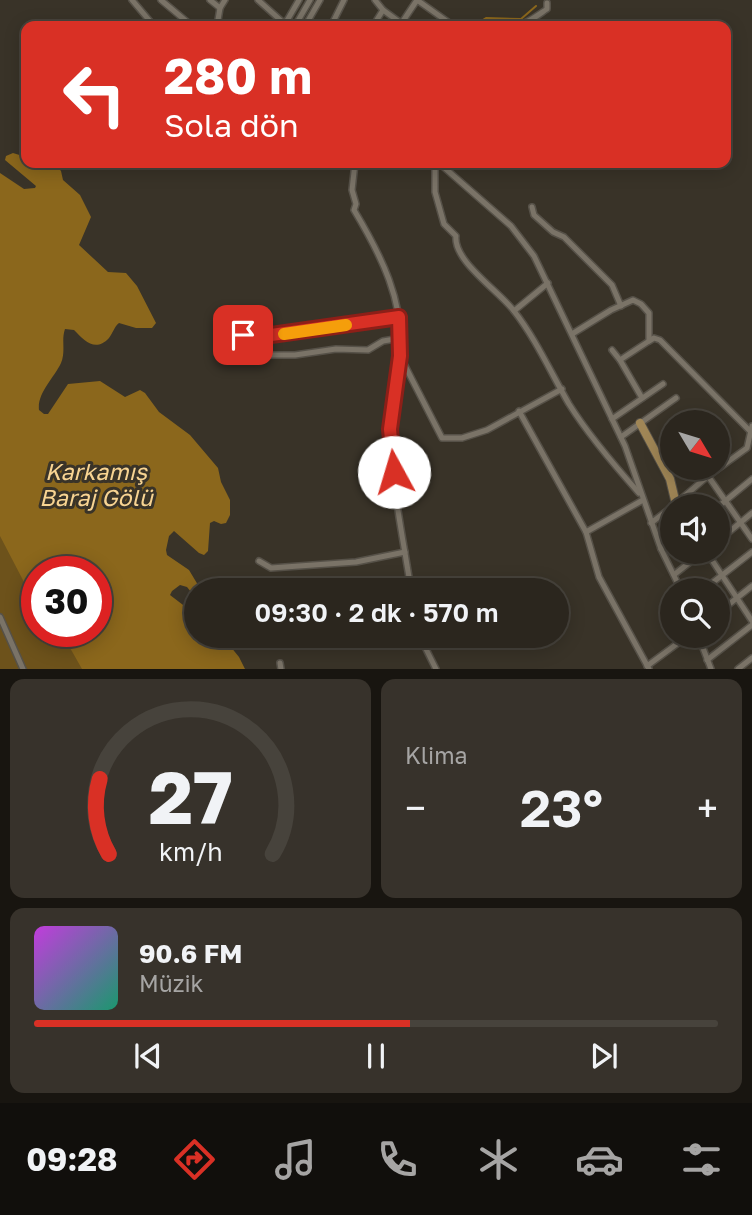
<!DOCTYPE html>
<html lang="tr">
<meta charset="utf-8">
<style>
:root{--surface:#2b261e;--page:#37322b;--text:#f1f3f6;--muted:#a6a5a4;--line:#47433c;--accent:#d93025}
body{margin:0;font-family:"Golos Text",sans-serif;background:var(--page);color:var(--text);height:100vh;display:flex;flex-direction:column;font-size:26px;white-space:nowrap}
*{box-sizing:border-box;margin:0}
p{font-size:23px;color:var(--muted)}
.icon{flex:none;width:38px;height:38px;fill:none;stroke:currentColor;stroke-width:2;stroke-linecap:round;stroke-linejoin:round}
.map{position:relative;height:669px;overflow:hidden}
.panel{display:flex;flex-direction:column;gap:10px;padding:10px;background:#181510;flex:1}
.panel>*{flex:none}
.hud{position:absolute;left:21px;top:21px;width:710px;height:147px;border-radius:14px;box-shadow:0 4px 18px #0003,0 0 0 2px var(--line);background:#d93025;color:#fff;overflow:hidden}
.needle{width:46px;rotate:128deg}
.controls{position:absolute;left:660px;top:410px;display:grid;gap:14px}
.controls a{display:grid;place-items:center;width:70px;height:70px;border-radius:50%;background:var(--surface);box-shadow:0 4px 18px #0003,0 0 0 2px var(--line);font-size:35px}
.speed{position:absolute;left:21px;top:556px;display:flex;gap:14px;font-size:35px;font-weight:700;text-align:center}
.speed>*{display:grid;place-content:center;width:91px;height:91px;border-radius:50%;background:var(--surface);box-shadow:0 4px 18px #0003,0 0 0 2px var(--line);line-height:1}
.speed .limit{border:10px solid #d22;background:#fff;color:#111}
.pin{position:absolute;display:grid;place-items:center;width:60px;height:60px;color:#fff;margin:-30px;border-radius:14px;box-shadow:0 4px 10px #0006}
.me{position:absolute;width:77px;margin:-38px;rotate:354deg;stroke-linejoin:round;filter:drop-shadow(0 0 5px #0008)}
.turn{display:flex;align-items:center;gap:24px;height:147px;padding:0 28px;font-size:32px}
.turn .icon{width:91px;height:91px;stroke-width:2.5}
.turn b{display:block;font-size:49px;line-height:60px}
.big{font-size:52px;font-weight:600;line-height:1.1}
.panel .card{flex:1;display:flex;flex-direction:column;justify-content:center;gap:10px;min-width:0;padding:0 24px;border-radius:14px;background:var(--page)}
.panel .dial{align-items:center;gap:0}
.dial svg{height:182px;overflow:visible;fill:none;stroke:var(--line);stroke-width:7;stroke-linecap:round;text-anchor:middle}
.dial text{fill:var(--text);stroke:none}
.song{display:flex;align-items:center;gap:21px}
.cover{width:84px;height:84px;border-radius:10px;background:linear-gradient(135deg,hsl(290 70% 55%),hsl(160 70% 35%))}
.played{height:7px;border-radius:4px;background:linear-gradient(90deg,var(--accent) 55%,var(--line) 55%)}
.keys{display:flex;justify-content:space-around;direction:ltr}
.heat{display:flex;justify-content:space-between;align-items:center;font-size:38px;direction:ltr}
.panel .tiles{flex:1;display:grid;gap:10px;grid-template-columns:1fr 1fr}
.card:last-child{grid-column:span 2}
.trip{position:absolute;left:184px;top:578px;width:385px;height:70px;border-radius:35px;background:var(--surface);box-shadow:0 4px 18px #0003,0 0 0 2px var(--line);font-weight:600;line-height:70px;text-align:center}
.tab-bar{display:flex;height:112px;justify-content:space-around;align-items:center;background:#110f0c;color:var(--muted)}
.tab-bar .icon{width:49px;height:49px}
.tab-bar .active{color:var(--accent)}
.tab-bar b{font-size:32px;color:var(--text)}
.map>svg:first-child{display:block}
</style>
<div class="map">
<svg width="752" height="669" viewBox="0 0 752 669">
<rect width="100%" height="100%" fill="#393328"/>
<path fill="#6d521b" d="M0 495 37 578V632H61L89 669H0Z"/>
<path fill="#8b671c" fill-rule="evenodd" d="M13 153 26 157V163H54L61 171 63 180 80 195 91 217 79 245 108 272 126 273 137 286 156 323 152 328H136L119 323C114 327 113 333 109 338 95 353 84 340 74 330L65 329C61 340 66 351 61 363 54 378 37 393 39 410L44 414H48L68 384 100 381 125 397 140 390 145 393 159 412 190 435 218 468 221 482 230 500V515L226 523 221 524 214 521 210 523 208 551 204 555 199 553 174 531 169 536 166 550 167 555 189 570 201 590H196V635H227L226 641 239 657 245 669H82L61 632H96V572H37V607L0 536V173L24 189 35 188 36 186 5 160 6 156ZM180 585 187 587 191 592 187 608 170 595 172 591Z"/>
<g fill="none" stroke-linecap="round" stroke-linejoin="round">
<path stroke="#8b671c" stroke-width="2" d="M473 26 486 18 521 19 536 6"/>
<defs>
<g id="minor">
<path d="M132 0 154 26"/>
<path d="M161 0 192 26"/>
<path d="M210 0 220 8"/>
<path d="M258 0 287 26"/>
<path d="M375 0 383 10 405 26"/>
<path d="M417 0 448 22 446 26"/>
<path d="M285 24 299 0"/>
<path d="M401 24 417 0"/>
<path d="M217 26 220 8 225 0"/>
<path d="M295 26 310 0"/>
<path d="M305 26 320 0"/>
<path d="M331 26 344 0"/>
<path d="M373 26 383 10"/>
<path d="M484 26C495 22 503 26 514 26 526 25 538 15 547 9V3"/>
<path d="M355 163 352 190 356 204 354 210C381 255 405 302 400 356 398 380 389 406 390 430 391 483 403 537 411 590"/>
<path d="M435 163V192L444 224 456 236C453 261 499 291 514 311 536 339 551 373 569 404 589 436 614 465 639 493"/>
<path d="M439 163 511 226 534 256 625 446 661 549 681 590"/>
<path d="M532 207 534 215 553 232 564 237 612 285 621 306"/>
<path d="M514 311 548 283"/>
<path d="M572 334 611 310 633 300 641 304 649 313V341L620 360"/>
<path d="M244 335 264 336 399 317"/>
<path d="M649 341 654 338 660 340 752 433"/>
<path d="M612 350 620 360 642 398"/>
<path d="M229 355H295L336 349 368 350 383 341 401 338"/>
<path d="M400 356 442 438H462L487 430 562 389"/>
<path d="M519 411 586 532 599 577 649 669"/>
<path d="M612 419 663 384"/>
<path d="M621 437 676 398"/>
<path d="M708 476 752 539"/>
<path d="M674 505 708 476 747 448 752 426"/>
<path d="M718 507 752 479"/>
<path d="M651 523 672 507"/>
<path d="M586 532 643 500"/>
<path d="M718 541 752 513"/>
<path d="M661 549 672 541"/>
<path d="M706 551 752 621"/>
<path d="M259 561 271 568 299 566 356 562 405 552"/>
<path d="M675 574 704 551"/>
<path d="M703 590 752 552"/>
<path d="M718 613 752 586"/>
<path d="M0 617 23 669"/>
<path d="M419 635 436 669"/>
<path d="M698 635 711 669"/>
<path d="M707 660 752 625"/>
<path d="M280 663 281 669"/>
<path d="M647 666 689 635"/>
<path d="M738 669 752 658"/>
</g>
<path id="major" d="M640 423 670 479 676 504"/>
</defs>
<use href="#minor" stroke="#565148" stroke-width="8"/>
<use href="#major" stroke="#565148" stroke-width="10"/>
<use href="#minor" stroke="#7a7367" stroke-width="5"/>
<use href="#major" stroke="#a08656" stroke-width="8"/>
</g>
<g fill="none" stroke-linecap="round" stroke-linejoin="round">
<defs>
<path id="route" d="M243 335 264 336 399 317 400 356 390 429 394 472"/>
</defs>
<use href="#route" stroke="#8d1f18" stroke-width="18"/>
<use href="#route" stroke="#d93025" stroke-width="12"/>
<path stroke="#f59e0b" stroke-width="12" d="M284 334 346 325"/>
</g>
<g text-anchor="middle" stroke-width="6" stroke-linejoin="round" paint-order="stroke">
<g font-size="23" font-style="italic" fill="#f8d492" stroke="#393328">
<text x="96" y="480">Karkamış<tspan x="96" dy="26">Baraj Gölü</tspan></text>
</g>
</g>
</svg>
<div class="controls">
<a><svg class="needle" viewBox="-14 -14 28 28"><path d="M0-13l5 13h-10z" fill="#e53935"/><path d="M0 13l5-13h-10z" fill="#a6a5a4"/></svg></a>
<a><svg class="icon" aria-label="sound" viewBox="0 0 24 24"><path d="M4 9h4l5-4v14l-5-4H4zM17 9q2 3 0 6"/></svg></a>
<a><svg class="icon" aria-label="search" viewBox="0 0 24 24"><circle cx="10" cy="10" r="6"/><path d="M15 15l6 6"/></svg></a>
</div>
<div class="speed"><div class="limit">30</div></div>
<div class="pin" style="left:243px;top:335px;background:#d93025"><svg class="icon" aria-label="arrive" viewBox="0 0 24 24"><path d="M6 21V4h12l-3 4 3 4H6"/></svg></div>
<svg class="me" style="left:394px;top:472px" viewBox="-20 -20 40 40"><circle r="19" fill="#fff"/><path d="M0-13L10 11 0 6-10 11z" fill="#d93025"/></svg>
<div class="trip">09:30 · 2 dk · 570 m</div>
<div class="hud">
<div class="turn"><svg class="icon" aria-label="left" viewBox="0 0 24 24"><path d="M17 20v-9H6M10 6l-5 5 5 5"/></svg><div><b>280 m</b>Sola dön</div></div>
</div>
</div>
<section class="panel">
<div class="tiles">
<div class="card dial"><svg viewBox="0 0 100 80">
<path d="M14 69A42 42 0 1 1 86 69"/>
<path d="M14 69A42 42 0 0 1 10 36" stroke="#d93025"/>
<text x="50" y="56" font-size="32" font-weight="700">27</text>
<text x="50" y="72" font-size="11">km/h</text>
</svg></div>
<div class="card"><p>Klima</p>
<div class="heat"><a>−</a><b class="big">23°</b><a>+</a></div>
</div>
<div class="card">
<div class="song"><i class="cover"></i><div><b>90.6 FM</b><p>Müzik</p></div></div>
<div class="played"></div>
<div class="keys"><svg class="icon" aria-label="previous" viewBox="0 0 24 24"><path d="M18 5L8 12l10 7zM5 5v14"/></svg><svg class="icon" aria-label="pause" viewBox="0 0 24 24"><path d="M8 5v14M16 5v14"/></svg><svg class="icon" aria-label="next" viewBox="0 0 24 24"><path d="M6 5l10 7-10 7zM19 5v14"/></svg></div>
</div>
</div>
</section>
<nav class="tab-bar">
<b>09:28</b>
<svg class="icon active" aria-label="directions" viewBox="0 0 24 24"><path d="M12 3l9 9-9 9-9-9zM9 14v-3h6M13 9l2 2-2 2"/></svg>
<svg class="icon" aria-label="music" viewBox="0 0 24 24"><path d="M9 18V5l10-2v13"/><circle cx="6" cy="18" r="3"/><circle cx="16" cy="16" r="3"/></svg>
<svg class="icon" aria-label="phone" viewBox="0 0 24 24"><path d="M5 4h4l2 5-3 2q2 4 5 5l2-3 5 2v4C11 20 4 13 5 4z"/></svg>
<svg class="icon" aria-label="climate" viewBox="0 0 24 24"><path d="M12 3v18M4 7l16 10M4 17L20 7"/></svg>
<svg class="icon" aria-label="car" viewBox="0 0 24 24"><path d="M5 17H2v-5l4-1 3-4h7l3 4 3 1v5h-3M9 17h6M6 11h13"/><circle cx="7" cy="17" r="2"/><circle cx="17" cy="17" r="2"/></svg>
<svg class="icon" aria-label="filters" viewBox="0 0 24 24"><path d="M4 7h16M4 17h16"/><circle cx="9" cy="7" r="2"/><circle cx="15" cy="17" r="2"/></svg>
</nav>
